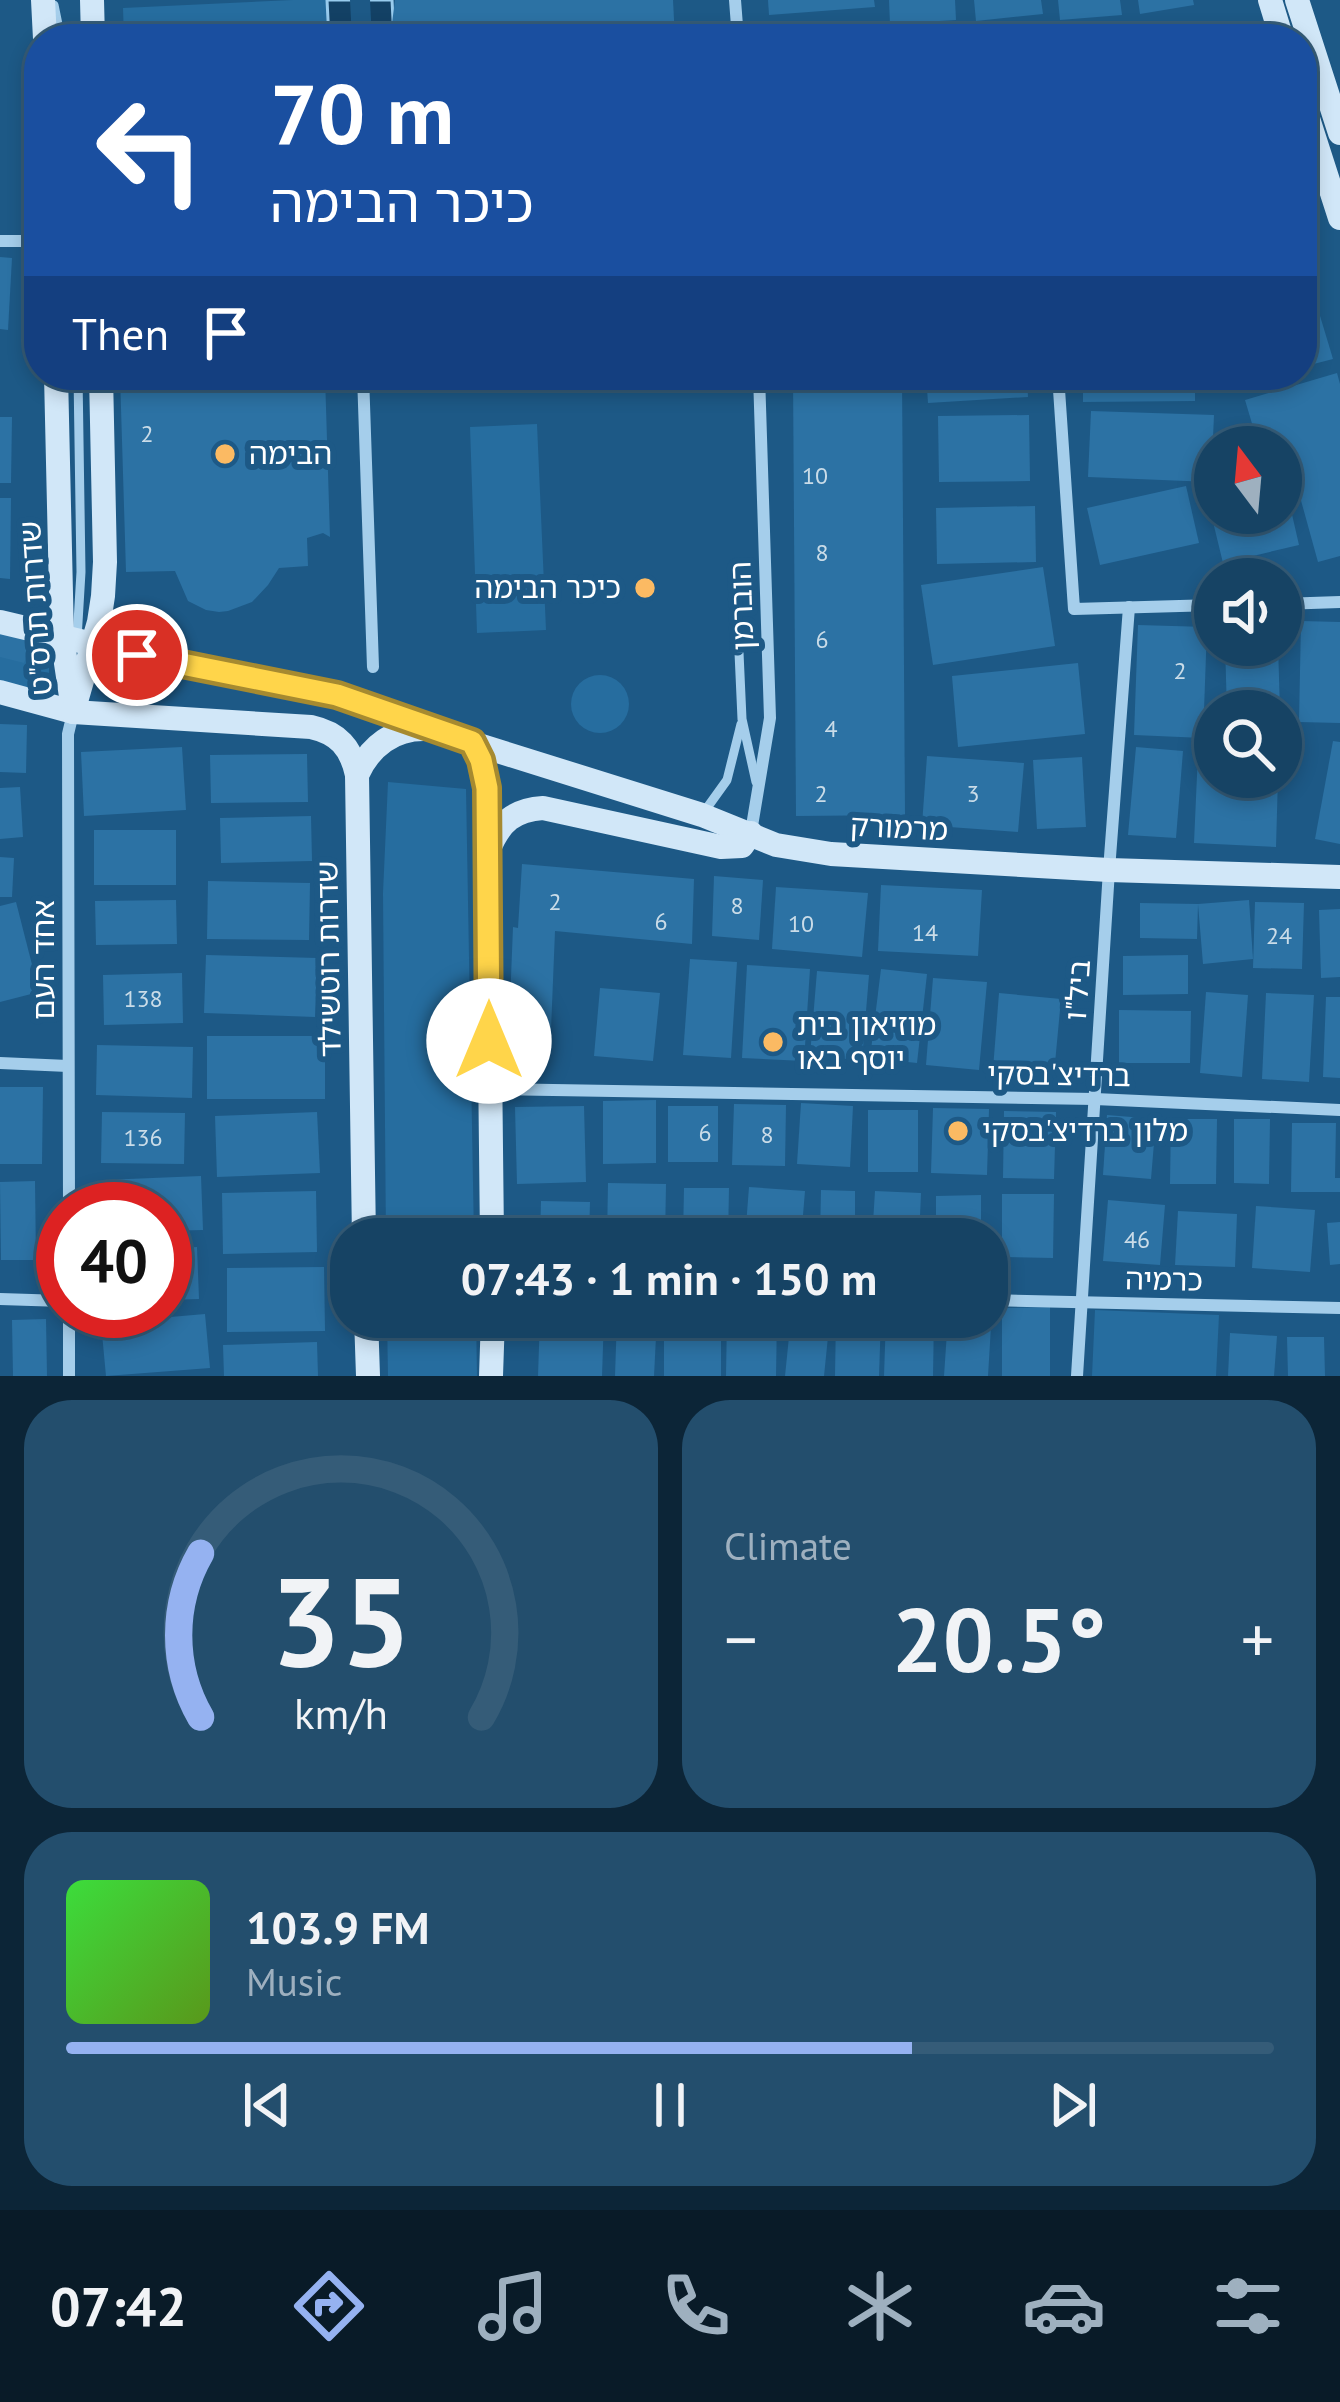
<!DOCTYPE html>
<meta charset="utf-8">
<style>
:root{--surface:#164364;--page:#234e6d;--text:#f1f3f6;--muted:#9eb0bf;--line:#355c78;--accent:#95b2f1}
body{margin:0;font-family:"PT Sans","Noto Sans Hebrew",sans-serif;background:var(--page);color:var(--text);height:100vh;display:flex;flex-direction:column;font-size:45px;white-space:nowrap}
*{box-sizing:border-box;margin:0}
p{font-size:39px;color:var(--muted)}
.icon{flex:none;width:66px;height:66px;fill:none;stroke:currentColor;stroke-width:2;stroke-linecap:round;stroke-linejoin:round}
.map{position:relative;height:1376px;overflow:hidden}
.side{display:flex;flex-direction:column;gap:24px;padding:24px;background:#0c2537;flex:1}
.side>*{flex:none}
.hud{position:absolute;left:24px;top:24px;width:1293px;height:366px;border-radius:48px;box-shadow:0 6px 18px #0003,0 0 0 3px var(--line);background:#1a4fa0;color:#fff;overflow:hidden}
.needle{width:78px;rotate:344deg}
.buttons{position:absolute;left:1194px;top:426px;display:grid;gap:24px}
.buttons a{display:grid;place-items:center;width:108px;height:108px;border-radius:50%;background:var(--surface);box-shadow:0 6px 18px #0003,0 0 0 3px var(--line);font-size:60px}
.speed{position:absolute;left:36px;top:1182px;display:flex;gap:24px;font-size:60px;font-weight:700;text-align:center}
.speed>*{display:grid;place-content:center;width:156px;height:156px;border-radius:50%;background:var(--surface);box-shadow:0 6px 18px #0003,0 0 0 3px var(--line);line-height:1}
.speed .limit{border:18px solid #d22;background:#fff;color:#111}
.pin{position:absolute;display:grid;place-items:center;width:102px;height:102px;color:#fff;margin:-51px;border:6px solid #fff;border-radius:50%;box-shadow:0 3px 12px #0007}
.me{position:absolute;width:132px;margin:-66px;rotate:0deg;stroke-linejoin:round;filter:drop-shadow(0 0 9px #0008)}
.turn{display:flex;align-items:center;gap:42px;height:252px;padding:0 48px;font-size:54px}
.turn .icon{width:156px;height:156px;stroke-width:2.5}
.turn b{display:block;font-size:84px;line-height:102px}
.then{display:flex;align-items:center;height:114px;padding:0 48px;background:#0003;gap:24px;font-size:45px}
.big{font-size:90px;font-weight:700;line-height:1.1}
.side .widget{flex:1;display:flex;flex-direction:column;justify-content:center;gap:18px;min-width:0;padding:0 42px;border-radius:48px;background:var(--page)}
.side .dial{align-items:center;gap:0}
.dial svg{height:312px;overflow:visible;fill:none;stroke:var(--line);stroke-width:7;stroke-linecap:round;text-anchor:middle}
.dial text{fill:var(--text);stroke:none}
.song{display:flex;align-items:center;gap:36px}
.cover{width:144px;height:144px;border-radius:18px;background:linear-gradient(135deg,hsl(120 70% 55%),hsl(90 70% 35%))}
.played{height:12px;border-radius:6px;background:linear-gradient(90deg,var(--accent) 70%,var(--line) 70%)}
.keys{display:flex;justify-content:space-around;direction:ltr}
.heat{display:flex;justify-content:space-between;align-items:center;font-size:66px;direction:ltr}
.side .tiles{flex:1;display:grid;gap:24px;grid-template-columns:1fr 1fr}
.widget:last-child{grid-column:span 2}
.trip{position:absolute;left:330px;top:1218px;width:678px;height:120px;border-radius:48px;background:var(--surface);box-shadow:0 6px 18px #0003,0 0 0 3px var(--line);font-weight:700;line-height:120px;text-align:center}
.tab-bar{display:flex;height:192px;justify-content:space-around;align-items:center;background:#091b28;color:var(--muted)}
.tab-bar .icon{width:84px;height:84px}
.tab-bar .active{color:var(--accent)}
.tab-bar b{font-size:54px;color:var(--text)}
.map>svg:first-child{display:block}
</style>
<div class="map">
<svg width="1340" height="1376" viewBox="0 0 1340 1376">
<rect width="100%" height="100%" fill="#1d5986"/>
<g fill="#266d9f">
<path d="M293 0H327L329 39H124L123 8Z"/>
<path d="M537 424 546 630 477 633 470 427Z"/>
<path d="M0 630 50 644 48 696 0 683Z"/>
<circle cx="600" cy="704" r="29"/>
<path d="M388 782 466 789 474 1239H386L383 893Z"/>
<path d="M1095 1310 1219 1315 1216 1376H1092Z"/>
<path d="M387 1317H476L477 1376H388Z"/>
</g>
<path fill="#134165" stroke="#98cbed" stroke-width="3" d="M327 0H392L394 39H329Z"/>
<path fill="#1d5986" d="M350 0H370L372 39H352Z"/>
<g fill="#2c72a4">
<path d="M395 0H673L675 39H390Z"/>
<path d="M768 0H874L875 7 769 15Z"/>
<path d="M889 0H955L956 20 890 24Z"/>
<path d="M974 0H1041L1043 14 976 21Z"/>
<path d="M1058 0H1120L1122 15 1060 20Z"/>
<path d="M1138 0H1193L1194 5 1140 14Z"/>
<path d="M1302 256 1333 359 1302 367Z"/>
<path d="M0 257 12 258 8 330 0 329Z"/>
<path d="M1337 373 1340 384V556L1318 562 1289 457 1281 459V447H1259L1245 400Z"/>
<path d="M120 375H325L330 537 323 533 307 538 308 566 279 568 268 585 252 602 228 611 219 612 206 610 188 601 175 571 126 572Z"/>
<path d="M793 375H902L905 815 796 816Z"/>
<path d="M926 375H1027L1028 397 928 403Z"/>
<path d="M1083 375H1195V401L1083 402Z"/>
<path d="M1237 375H1271V376L1240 385Z"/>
<path d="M1091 411 1214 415 1211 482 1088 477Z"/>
<path d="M1029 415 1030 481 939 482 938 416Z"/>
<path d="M0 417H12L11 483H0Z"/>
<path d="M1283 475 1299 545 1223 563 1206 493 1215 491V513H1281Z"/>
<path d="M1186 486 1199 543 1100 565 1087 508Z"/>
<path d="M0 498H11L10 579 0 578Z"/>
<path d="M1035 506 1036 562 937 564 936 508Z"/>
<path d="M1043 567 1055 646 933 665 921 585Z"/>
<path d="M1301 621 1340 622V723L1299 722Z"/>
<path d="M1138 625 1207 627 1203 738 1134 735Z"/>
<path d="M0 630 33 639 24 663 0 657Z"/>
<path d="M1225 645H1278L1280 711H1227Z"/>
<path d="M1078 663 1085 734 958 747 952 676Z"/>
<path d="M0 724 27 725 26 773 0 772Z"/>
<path d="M1333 741 1340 742V844L1315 839Z"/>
<path d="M182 747 186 810 84 816 81 752Z"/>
<path d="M1136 747 1183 751 1176 838 1128 835Z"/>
<path d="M1198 753H1215V777H1278L1276 847 1194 843Z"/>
<path d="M307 754 308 802 211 803 210 755Z"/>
<path d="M927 756 1024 763 1018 832 922 825Z"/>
<path d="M1082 757 1086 827 1037 829 1033 760Z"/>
<path d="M20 787 23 837 0 839V788Z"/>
<path d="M311 816 312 861 221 863 220 818Z"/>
<rect x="94" y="830" width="82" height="55"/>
<path d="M0 857 14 858 12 897H0Z"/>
<path d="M522 864 694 879 692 944 555 931 551 1030 509 1028 513 927 518 928Z"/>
<path d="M714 876 763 880 759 940 712 936Z"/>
<path d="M208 881 310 883 309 940 207 939Z"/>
<path d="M881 885 982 890 978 956 878 951Z"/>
<path d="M776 887 868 893 862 957 772 949Z"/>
<path d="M176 900 177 944 96 945 95 901Z"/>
<path d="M1249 900 1253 959 1203 964 1198 904Z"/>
<path d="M16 902 39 992 0 1002V906Z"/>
<path d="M1255 902 1304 903 1302 969 1253 968Z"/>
<path d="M1140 903 1198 904 1197 939 1140 938Z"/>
<path d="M1340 909V977L1321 978 1319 910Z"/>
<path d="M206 955 317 958 315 1017 204 1013Z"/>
<path d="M1188 955V994L1123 995V956Z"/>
<path d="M690 959 737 962 731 1058 683 1055Z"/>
<path d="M747 965 810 969 804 1061 742 1058Z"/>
<path d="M881 969 927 974 917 1063 870 1058Z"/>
<path d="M817 971 869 975 862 1060 810 1056Z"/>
<path d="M182 973 183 1023 104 1025 103 975Z"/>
<path d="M933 978 987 982 979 1070 926 1065Z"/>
<path d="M600 988 660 993 653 1061 594 1056Z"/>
<path d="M1206 992 1248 995 1242 1077 1200 1073Z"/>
<path d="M999 993 1061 999 1054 1074 993 1069Z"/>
<path d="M1266 993 1314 995 1309 1082 1262 1079Z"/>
<path d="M1326 997H1340V1078L1323 1077Z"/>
<path d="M1119 1010 1191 1011 1190 1063H1119Z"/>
<rect x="207" y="1036" width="118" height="63"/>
<path d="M97 1045 193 1047 192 1098 96 1095Z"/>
<path d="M0 1087H43L42 1164H0Z"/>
<path d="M656 1100V1163L603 1164V1101Z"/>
<path d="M801 1103 853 1106 850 1167 797 1164Z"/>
<path d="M734 1104 786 1105 785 1166 732 1165Z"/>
<path d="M584 1106 586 1182 517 1184 515 1107Z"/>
<rect x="668" y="1106" width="50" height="56"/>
<path d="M933 1108 989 1109 987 1175 931 1173Z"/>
<rect x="868" y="1110" width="50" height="62"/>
<path d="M1004 1111 1056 1112 1054 1179 1003 1178Z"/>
<path d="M102 1112 185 1113 184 1164 101 1163Z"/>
<path d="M317 1112 320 1173 217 1177 215 1116Z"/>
<path d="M1107 1115 1156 1119 1151 1179 1103 1175Z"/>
<path d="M1171 1119H1217L1216 1184H1170Z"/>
<path d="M1234 1119H1270L1269 1184 1234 1183Z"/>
<path d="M1292 1123H1336L1335 1178H1340V1192H1291Z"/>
<path d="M201 1176 203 1230 165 1231V1209H105L104 1180Z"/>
<path d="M35 1181 36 1260H1L0 1182Z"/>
<path d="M608 1183 666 1184 665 1239H607Z"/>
<path d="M749 1187 805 1191 801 1239H745Z"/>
<path d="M684 1188H729L728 1239H683Z"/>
<path d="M821 1190 855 1191V1239H820Z"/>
<path d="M316 1191 317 1252 223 1254 222 1193Z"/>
<path d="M875 1191 921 1193 919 1239H872Z"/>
<path d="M1002 1194H1054L1053 1258 1002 1257Z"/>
<path d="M981 1195V1239H936V1196Z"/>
<path d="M1108 1200 1165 1205 1160 1265 1103 1261Z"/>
<path d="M541 1201 590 1202 589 1239H540Z"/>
<path d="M1256 1206 1315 1210 1310 1272 1252 1268Z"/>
<path d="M1178 1211 1237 1214 1235 1267 1175 1265Z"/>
<path d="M1340 1222V1264L1330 1265 1327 1223Z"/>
<path d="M197 1247 199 1299 165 1300V1249Z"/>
<path d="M324 1267 325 1331 227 1332V1268Z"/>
<path d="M1050 1307V1376H1002V1308Z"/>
<path d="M987 1309 992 1310 988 1376H944L948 1317H987Z"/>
<path d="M205 1314 210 1368 106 1376 101 1323Z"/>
<path d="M540 1317H604L602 1376H538Z"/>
<path d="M617 1317H657L654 1376H615Z"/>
<rect x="664" y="1317" width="57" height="59"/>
<path d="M727 1317H777L776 1376H726Z"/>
<path d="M791 1317H830L824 1376H785Z"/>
<path d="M836 1317H881L879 1376H835Z"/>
<path d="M886 1317H934L933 1376H884Z"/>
<path d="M46 1319 47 1376H13L12 1320Z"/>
<path d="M1230 1333 1277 1336 1274 1376H1228Z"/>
<path d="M1287 1337H1324L1325 1376H1288Z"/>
<path d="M317 1342 318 1376H224L223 1345Z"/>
</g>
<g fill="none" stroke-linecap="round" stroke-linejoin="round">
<g stroke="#a5ceeb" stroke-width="9">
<path d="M54 5 61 39"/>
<path d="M726 375V388"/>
<path d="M737 608 742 719 756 782"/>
<path d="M77 639 81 572 78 375"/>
<path d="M704 812 727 780 741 724"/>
</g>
<g stroke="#a5ceeb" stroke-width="12">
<path d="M735 0 738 39"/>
<path d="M0 241H39"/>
<path d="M363 375 373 667"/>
<path d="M1058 375 1074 609 1215 605"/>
<path d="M1281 604 1340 602"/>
<path d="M751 832 770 718 759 375"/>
<path d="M0 1063 68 1066"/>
<path d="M490 1089 1095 1099 1340 1110"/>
<path d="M69 1209 68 734 73 713"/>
<path d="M0 1299 63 1301"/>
<path d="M987 1300 1340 1308"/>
<path d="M69 1311V1376"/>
<path d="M1077 1376 1109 870 1129 607"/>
</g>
<g stroke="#d1e7f8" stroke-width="24">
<path d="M43 0 45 39"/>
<path d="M92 0 93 39"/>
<path d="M1270 0 1282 39"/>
<path d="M1297 0 1340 133"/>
<path d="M1302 100 1340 218"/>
<path d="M56 375 62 637 72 703"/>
<path d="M0 622 143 656 337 695 472 743 702 815 776 845 831 854 1109 870 1340 877"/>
<path d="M0 692 73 712 311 727C338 733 351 747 357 775"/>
<path d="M73 712 99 622 103 596 105 562 101 375"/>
<path d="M472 743 481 760 487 788 492 1239"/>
<path d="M489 849C500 822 514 810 543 808L721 847 742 846 751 833"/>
<path d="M364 1239 357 775C370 746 394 728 426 729"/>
<path d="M366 1317 368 1376"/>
<path d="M491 1376 493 1317"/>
</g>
</g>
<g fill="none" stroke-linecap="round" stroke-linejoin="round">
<defs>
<path id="route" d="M137 655 337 695 472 742 481 760 487 788 489 1041"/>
</defs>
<use href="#route" stroke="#a68a30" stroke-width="30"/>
<use href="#route" stroke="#ffd54a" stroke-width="21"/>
</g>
<g fill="#fbba63" stroke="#1d5986" stroke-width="4.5">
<circle cx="225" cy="454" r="12"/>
<circle cx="645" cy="588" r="12"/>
<circle cx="773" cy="1042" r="12"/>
<circle cx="958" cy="1131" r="12"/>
</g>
<g text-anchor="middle" stroke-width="12" stroke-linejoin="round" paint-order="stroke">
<g font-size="24" fill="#cadce8">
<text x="147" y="442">2</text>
<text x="815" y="484">10</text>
<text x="822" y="561">8</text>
<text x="822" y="648">6</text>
<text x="1180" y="679">2</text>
<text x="831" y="737">4</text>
<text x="821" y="802">2</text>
<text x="973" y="802">3</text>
<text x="555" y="910">2</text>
<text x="737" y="914">8</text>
<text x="661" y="930">6</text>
<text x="801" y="932">10</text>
<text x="925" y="941">14</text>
<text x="1279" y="944">24</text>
<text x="143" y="1007">138</text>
<text x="705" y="1141">6</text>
<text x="767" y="1143">8</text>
<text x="143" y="1146">136</text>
<text x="1137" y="1248">46</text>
</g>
<g font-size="30" fill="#fff" stroke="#1d5986" text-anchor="start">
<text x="249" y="464">הבימה</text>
<text x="621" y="598" text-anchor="end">כיכר הבימה</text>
<text x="797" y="1035">מוזיאון בית<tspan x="797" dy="34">יוסף באו</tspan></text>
<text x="982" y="1141">מלון ברדיצ'בסקי</text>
</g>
<g font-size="30" fill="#fff" stroke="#1d5986">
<text transform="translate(742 606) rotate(-92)" y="10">הוברמן</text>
<text transform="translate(36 608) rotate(-94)" y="10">שדרות תרס"ט</text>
<text transform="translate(899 828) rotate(3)" y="10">מרמורק</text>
<text transform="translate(329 959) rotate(-91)" y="10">שדרות רוטשילד</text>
<text transform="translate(44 960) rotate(-90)" y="10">אחד העם</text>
<text transform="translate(1078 990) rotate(-86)" y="10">ביל"ו</text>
<text transform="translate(1059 1075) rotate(1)" y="10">ברדיצ'בסקי</text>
<text transform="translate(1164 1280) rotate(1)" y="10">כרמיה</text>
</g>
</g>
</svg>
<div class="buttons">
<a><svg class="needle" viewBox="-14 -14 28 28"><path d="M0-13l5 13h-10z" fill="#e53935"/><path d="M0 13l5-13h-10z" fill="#9eb0bf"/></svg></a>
<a><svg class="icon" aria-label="sound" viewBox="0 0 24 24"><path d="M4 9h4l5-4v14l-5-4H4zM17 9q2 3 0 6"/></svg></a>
<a><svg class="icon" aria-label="search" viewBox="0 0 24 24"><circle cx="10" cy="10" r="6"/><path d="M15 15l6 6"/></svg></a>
</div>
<div class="speed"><div class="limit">40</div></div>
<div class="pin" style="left:137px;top:655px;background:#d93025"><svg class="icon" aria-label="arrive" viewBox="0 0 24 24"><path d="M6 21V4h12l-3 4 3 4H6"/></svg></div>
<svg class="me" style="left:489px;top:1041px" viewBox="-20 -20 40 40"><circle r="19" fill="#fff"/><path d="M0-13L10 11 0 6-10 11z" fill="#ffd54a"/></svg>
<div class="trip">07:43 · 1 min · 150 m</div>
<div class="hud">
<div class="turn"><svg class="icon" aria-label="left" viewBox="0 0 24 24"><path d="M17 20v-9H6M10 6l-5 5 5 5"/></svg><div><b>70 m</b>כיכר הבימה</div></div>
<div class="then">Then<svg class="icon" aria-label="arrive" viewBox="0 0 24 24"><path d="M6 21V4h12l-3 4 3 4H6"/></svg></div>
</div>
</div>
<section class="side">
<div class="tiles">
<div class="widget dial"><svg viewBox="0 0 100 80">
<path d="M14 69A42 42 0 1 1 86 69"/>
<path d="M14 69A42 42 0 0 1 14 27" stroke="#95b2f1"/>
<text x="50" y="56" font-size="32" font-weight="700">35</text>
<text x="50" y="72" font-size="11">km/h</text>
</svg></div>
<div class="widget"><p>Climate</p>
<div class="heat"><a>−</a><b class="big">20.5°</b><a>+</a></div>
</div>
<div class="widget">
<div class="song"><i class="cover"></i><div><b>103.9 FM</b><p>Music</p></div></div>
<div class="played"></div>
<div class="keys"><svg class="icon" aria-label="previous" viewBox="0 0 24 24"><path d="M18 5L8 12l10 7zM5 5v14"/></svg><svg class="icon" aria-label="pause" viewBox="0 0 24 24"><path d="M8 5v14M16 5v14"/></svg><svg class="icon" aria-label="next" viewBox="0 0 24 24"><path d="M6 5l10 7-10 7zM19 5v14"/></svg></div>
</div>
</div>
</section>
<nav class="tab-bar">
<b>07:42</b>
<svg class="icon active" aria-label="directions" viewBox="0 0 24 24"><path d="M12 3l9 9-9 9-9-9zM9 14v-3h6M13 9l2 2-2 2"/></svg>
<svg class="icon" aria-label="music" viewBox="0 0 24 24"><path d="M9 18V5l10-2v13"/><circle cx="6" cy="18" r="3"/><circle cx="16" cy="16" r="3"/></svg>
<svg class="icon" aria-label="phone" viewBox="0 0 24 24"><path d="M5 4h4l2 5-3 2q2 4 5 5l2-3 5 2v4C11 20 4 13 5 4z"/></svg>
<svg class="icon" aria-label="climate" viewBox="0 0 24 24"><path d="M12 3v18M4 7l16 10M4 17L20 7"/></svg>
<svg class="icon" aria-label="car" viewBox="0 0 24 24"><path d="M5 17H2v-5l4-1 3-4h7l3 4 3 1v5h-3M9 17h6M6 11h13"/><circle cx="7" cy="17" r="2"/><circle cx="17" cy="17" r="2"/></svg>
<svg class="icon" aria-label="filters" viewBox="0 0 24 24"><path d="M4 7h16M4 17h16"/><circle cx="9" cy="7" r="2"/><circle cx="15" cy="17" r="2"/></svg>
</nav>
